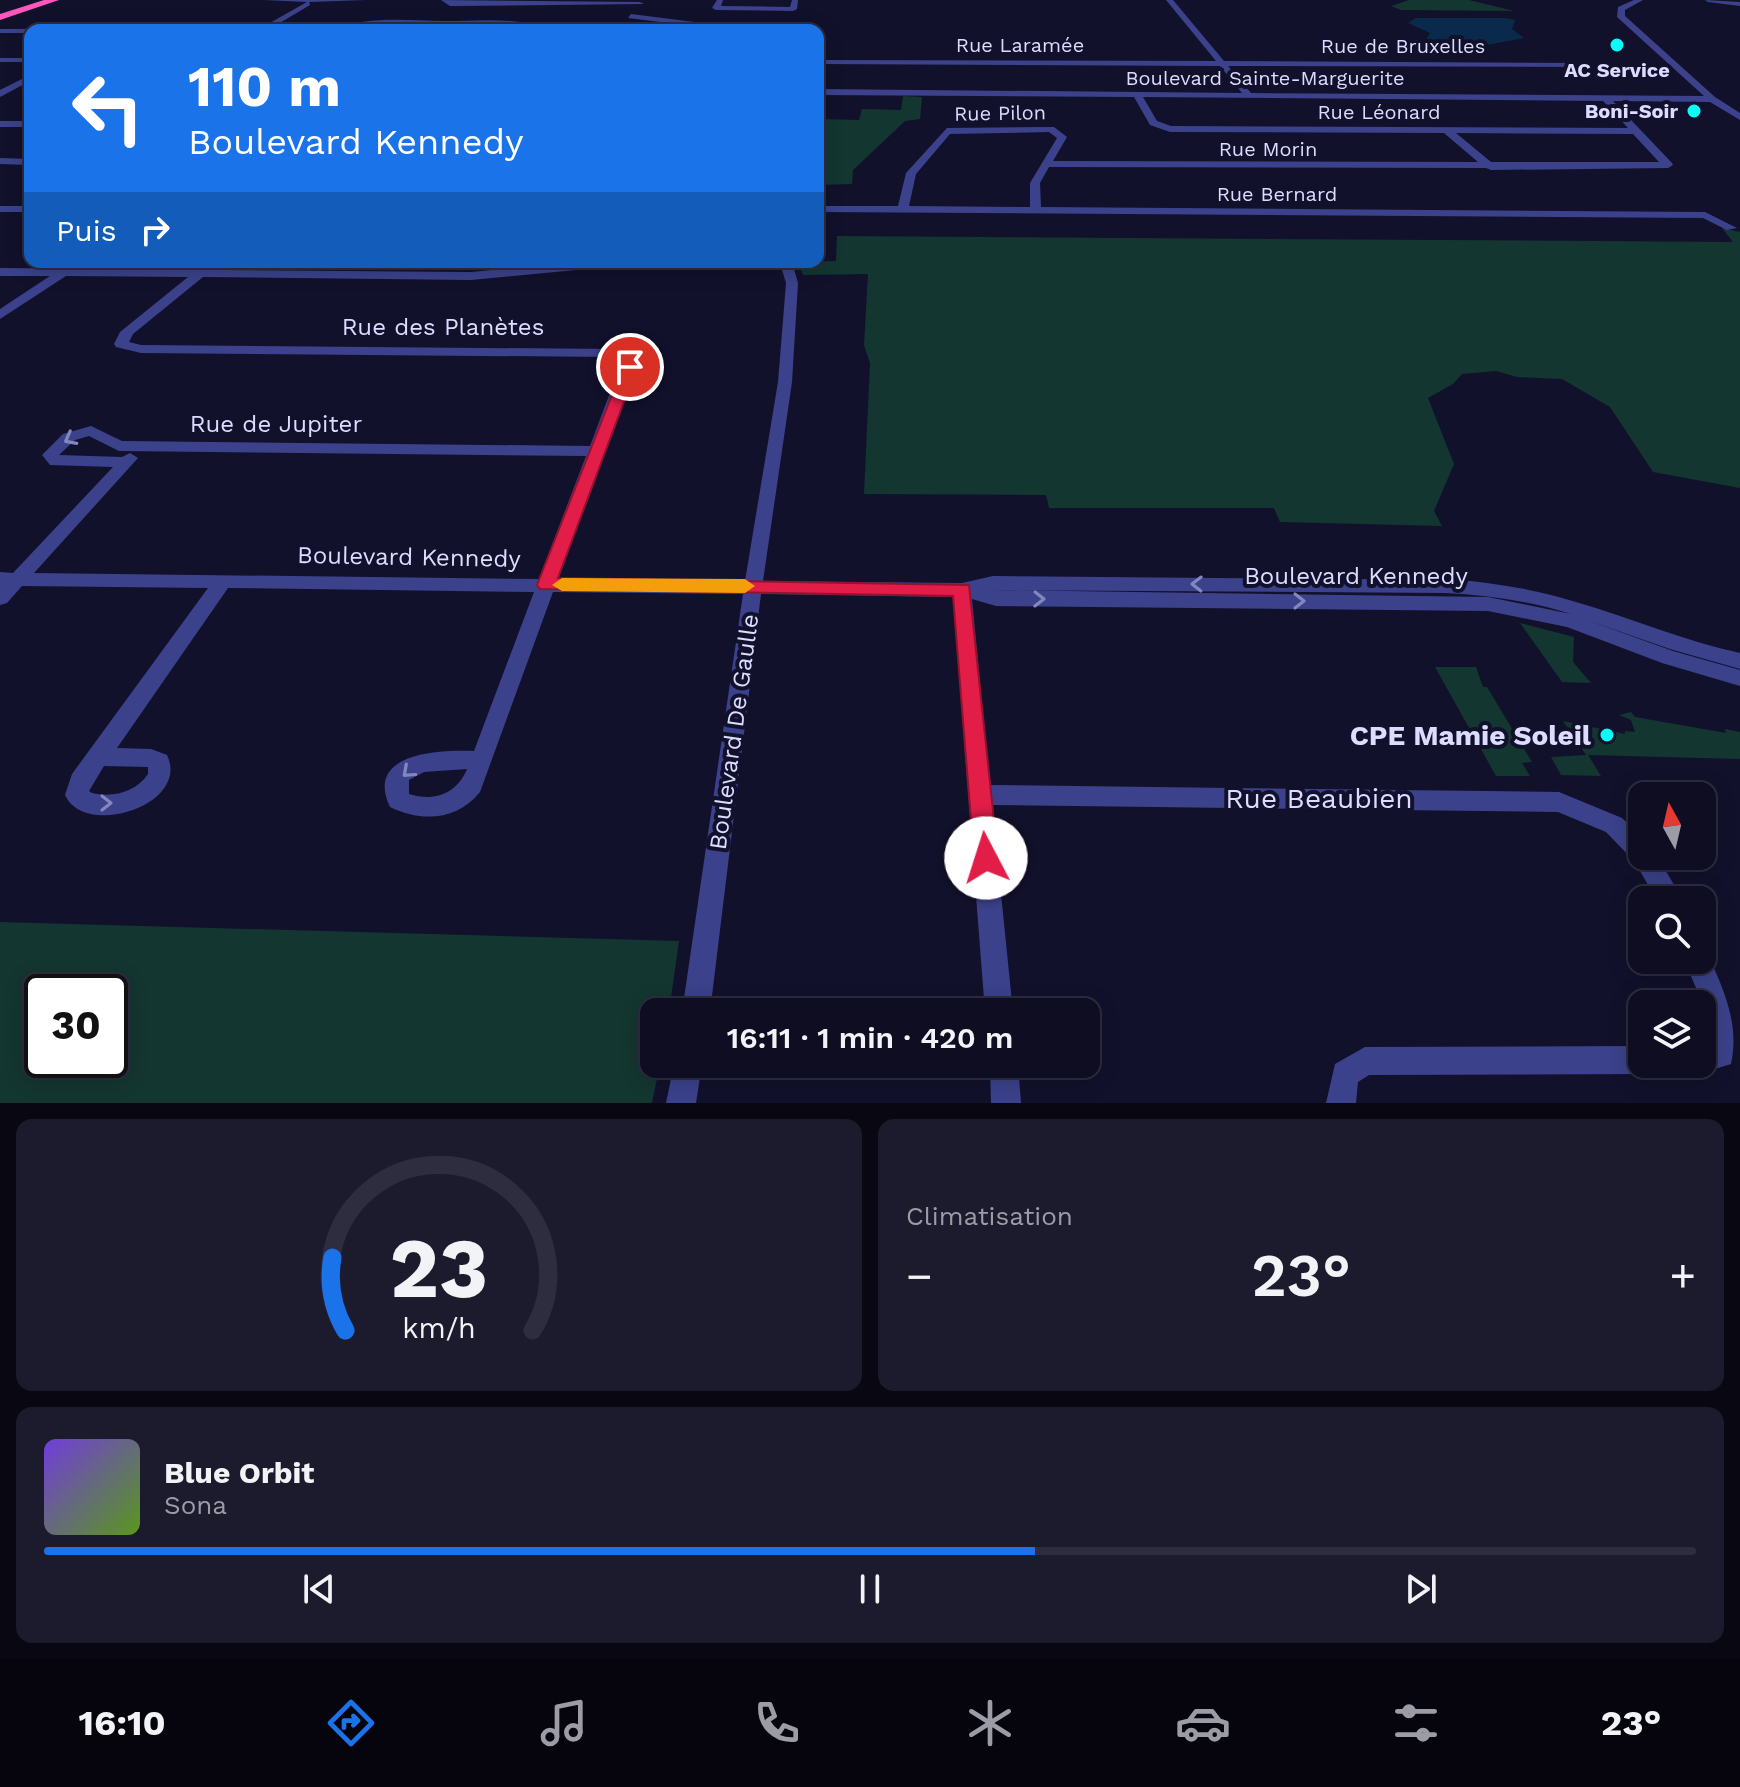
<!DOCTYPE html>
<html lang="fr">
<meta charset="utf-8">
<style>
:root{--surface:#0e0d21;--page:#1c1b2e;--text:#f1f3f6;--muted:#9b9ca5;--line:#2e2d3f;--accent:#1a73e8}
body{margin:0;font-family:"Work Sans",sans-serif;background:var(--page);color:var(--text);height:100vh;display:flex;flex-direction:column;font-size:30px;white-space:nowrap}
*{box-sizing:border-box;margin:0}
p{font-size:26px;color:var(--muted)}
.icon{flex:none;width:44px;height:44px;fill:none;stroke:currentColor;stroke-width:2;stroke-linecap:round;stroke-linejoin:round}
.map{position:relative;height:1103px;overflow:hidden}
.details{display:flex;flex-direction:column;gap:16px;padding:16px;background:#080712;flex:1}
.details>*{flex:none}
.top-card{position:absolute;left:24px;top:24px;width:800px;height:244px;border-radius:16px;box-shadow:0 4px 20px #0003,0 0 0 2px var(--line);background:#1a73e8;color:#fff;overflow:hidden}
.needle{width:52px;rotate:352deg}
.tools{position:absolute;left:1628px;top:782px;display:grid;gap:16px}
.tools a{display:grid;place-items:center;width:88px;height:88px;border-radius:16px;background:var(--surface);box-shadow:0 4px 20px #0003,0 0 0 2px var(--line);font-size:40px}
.speed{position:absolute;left:24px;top:974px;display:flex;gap:16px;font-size:40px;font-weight:700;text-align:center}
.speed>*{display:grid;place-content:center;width:104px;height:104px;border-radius:50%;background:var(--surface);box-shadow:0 4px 20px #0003,0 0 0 2px var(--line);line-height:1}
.speed .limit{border:4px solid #111;border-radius:12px;background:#fff;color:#111}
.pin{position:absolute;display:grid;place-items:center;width:68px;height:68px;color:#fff;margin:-34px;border:4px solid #fff;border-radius:50%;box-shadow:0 2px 8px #0007}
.me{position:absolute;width:88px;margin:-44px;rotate:355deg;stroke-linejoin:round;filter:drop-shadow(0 0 6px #0008)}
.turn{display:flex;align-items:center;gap:28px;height:168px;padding:0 32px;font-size:36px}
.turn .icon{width:104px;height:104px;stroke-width:2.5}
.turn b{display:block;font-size:56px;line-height:68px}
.then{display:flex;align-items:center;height:76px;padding:0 32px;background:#0003;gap:16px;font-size:30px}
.big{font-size:60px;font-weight:600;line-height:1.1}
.details .widget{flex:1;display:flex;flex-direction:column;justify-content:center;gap:12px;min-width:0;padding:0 28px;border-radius:16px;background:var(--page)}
.details .dial{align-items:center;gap:0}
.dial svg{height:208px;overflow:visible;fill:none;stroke:var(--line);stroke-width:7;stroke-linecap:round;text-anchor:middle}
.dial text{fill:var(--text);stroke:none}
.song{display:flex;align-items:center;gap:24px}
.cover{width:96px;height:96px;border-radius:12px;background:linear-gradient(135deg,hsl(260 70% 55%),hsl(90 70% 35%))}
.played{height:8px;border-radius:4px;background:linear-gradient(90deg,var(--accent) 60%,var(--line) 60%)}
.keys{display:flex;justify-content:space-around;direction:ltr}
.heat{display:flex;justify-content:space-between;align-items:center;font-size:44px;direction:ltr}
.details .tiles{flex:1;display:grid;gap:16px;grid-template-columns:1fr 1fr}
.widget:last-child{grid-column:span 2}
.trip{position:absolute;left:640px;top:998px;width:460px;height:80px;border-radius:16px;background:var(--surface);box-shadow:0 4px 20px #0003,0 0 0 2px var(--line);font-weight:600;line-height:80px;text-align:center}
.tab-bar{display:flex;height:128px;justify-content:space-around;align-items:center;background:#06050d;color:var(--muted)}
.tab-bar .icon{width:56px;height:56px}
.tab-bar .current{color:var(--accent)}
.tab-bar b{font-size:36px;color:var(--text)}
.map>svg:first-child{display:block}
</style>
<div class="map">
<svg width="1740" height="1103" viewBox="0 0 1740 1103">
<rect width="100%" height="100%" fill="#12112c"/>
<g fill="#143630" fill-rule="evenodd">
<path d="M1409 0H1469L1514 11 1401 10 1391 6Z"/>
<path d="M903 96 922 97 920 119 905 121 853 170 852 184 818 185V119L859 120 862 109 901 110Z"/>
<path d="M1722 228 1740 232V488L1653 472 1610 407 1562 379 1517 377 1496 371 1462 374 1453 384 1428 398 1454 464 1434 511 1442 526 1280 522 1274 508H1049L1046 495 864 494 870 363 864 345 868 274 803 275 798 262 836 261 837 236 1733 242Z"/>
<path d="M1520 623 1574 637 1573 662 1591 683 1562 682Z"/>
<path d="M1435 667H1476L1483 687H1487L1532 762 1522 763 1530 776H1496Z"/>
<path d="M1631 712 1635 717 1726 733 1725 729 1740 732V759L1588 755 1601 776 1561 775 1551 757 1586 755 1563 721 1625 734V731L1635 732 1631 720 1619 715Z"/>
<path d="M0 922 679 941 669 1012H654V1064H660L652 1103H0ZM42 992H110V1060H42Z"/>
</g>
<path fill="#0a2a4b" d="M1416 18H1506L1515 20 1512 29 1524 38 1465 49 1425 41 1430 33 1408 23Z"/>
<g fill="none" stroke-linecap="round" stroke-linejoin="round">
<g fill="#3b428b" fill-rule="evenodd">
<path d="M264 0H366L309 2 310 5 268 30H30V33H0V29L261 28 307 2Z"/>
<path d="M441 0 640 2 644 4 450 6Z"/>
<path d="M717 0H723L721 6 790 7 792 0H798L797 9 793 11 716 10 712 8Z"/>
<path d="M1166 0H1173L1224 61 1584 63 1588 65 1584 67 1228 66 1251 93 1704 96 1617 17 1618 7 1634 0H1643L1625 10V16L1715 97 1740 113V120L1710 102 1613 101 1672 163 1673 165 1668 168 1491 170 1486 168 1049 167 1040 183 1041 207 1705 212 1737 228 1727 230 1703 218 818 212V206H898L906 173 947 128 1054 127 1067 137 1053 161 1478 162 1444 133 1170 132 1150 125 1134 97 818 95V89L1242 93 1220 66 818 64V60L1216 61ZM1143 97 1603 101 1628 128 1171 126 1157 121ZM1049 132 1057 138 1030 183V207L909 206 916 174 950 134ZM1456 133 1633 134 1659 162H1491Z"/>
<path d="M1705 0 1740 2V6L1708 2Z"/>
<path d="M631 14 742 28 746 30H724L628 18Z"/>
<path d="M443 21C475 21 519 16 547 30L443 25 336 30C366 15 411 21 443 21Z"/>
<rect x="0" y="58" width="30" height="4"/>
<path d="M30 75V81L0 97V90Z"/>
<rect x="0" y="121" width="30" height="6"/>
<path d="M0 158 30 159V165L0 164Z"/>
<rect x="0" y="206" width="30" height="6"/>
<path d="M576 262H792L798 283 792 382 763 581 962 583 993 576 1461 580C1500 584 1538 590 1576 602 1631 618 1684 641 1740 653V669L1670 649 1584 619 1673 651 1740 670V686L1662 663 1567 627 1488 611 996 606 972 599 990 785 1559 792 1622 818 1642 837V856H1657L1683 900H1657L1634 861 1606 832 1558 812 992 805 1013 1012H985L953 597 761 594 710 1012H682L743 594 553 592 480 792C457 821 421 822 390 807 364 752 440 750 474 751L534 592 228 588 117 748 151 749 167 755C191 805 85 839 65 795L72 774 208 588 22 586 7 603 0 605V572L13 573 113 467 50 465 42 455 63 434 91 426 122 441 590 446 622 361 611 357 141 353 116 347 114 344 120 332 188 277 66 276 0 319V309L50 276H0V268L471 272ZM576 270H782L786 283 778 382 745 581 558 579 637 359 635 356 613 349 141 345 129 342 133 334 203 277 471 280ZM89 436 119 451 586 456 539 579 34 573 138 458 130 453 122 457 59 455 75 440ZM990 590 1445 593C1488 595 1530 601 1571 614L1488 597ZM104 766 148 767V774C136 792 113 798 92 793L89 791ZM467 769C457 794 434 802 409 794V780L424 772Z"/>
<path d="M1702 949 1706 951C1723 987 1740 1024 1731 1064L1702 1073 1692 1069 1690 1064H1702V1045L1710 1043C1710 1013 1695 987 1684 960H1702Z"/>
<path d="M1642 1046V1064H1654L1652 1070 1642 1074 1369 1075 1358 1082 1356 1103H1326L1335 1064 1365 1047Z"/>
<path d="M674 1064H702L696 1103H666Z"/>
<path d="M990 1064H1018L1021 1103H991Z"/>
</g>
<path fill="#ff56bc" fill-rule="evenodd" d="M44 0H59L0 20V14Z"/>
</g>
<defs><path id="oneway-chevron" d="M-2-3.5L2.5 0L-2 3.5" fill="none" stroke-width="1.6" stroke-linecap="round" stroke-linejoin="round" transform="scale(2)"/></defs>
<g stroke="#8387bf">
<use href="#oneway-chevron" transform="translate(70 439) rotate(152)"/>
<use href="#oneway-chevron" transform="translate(1197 584) rotate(-179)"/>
<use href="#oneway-chevron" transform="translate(1039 599) rotate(1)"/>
<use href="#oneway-chevron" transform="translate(1299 601)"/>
<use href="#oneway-chevron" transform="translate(408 772) rotate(138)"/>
<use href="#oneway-chevron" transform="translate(106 803)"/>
</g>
<path fill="#e11d48" stroke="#92132f" stroke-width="2" d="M630 362 637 367 558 578 969 585 998 858 994 866 986 869 977 866 974 858 953 596 540 589 537 585 623 367Z"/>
<path fill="#f59e0b" d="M562 578 745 579 755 586 745 593 562 591 552 585Z"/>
<g fill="#07fff9" stroke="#12112c" stroke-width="3">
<circle cx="1617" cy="45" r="8"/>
<circle cx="1694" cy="111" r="8"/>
<circle cx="1607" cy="735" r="8"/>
</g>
<g text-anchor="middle" stroke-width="8" stroke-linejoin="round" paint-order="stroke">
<g font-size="20" fill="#dbdcff" stroke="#12112c">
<text x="1020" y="52">Rue Laramée</text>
<text x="1403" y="53">Rue de Bruxelles</text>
<text x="1265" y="85">Boulevard Sainte-Marguerite</text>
<text x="1379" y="119">Rue Léonard</text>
<text transform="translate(1000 113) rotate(-1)" y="7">Rue Pilon</text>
<text x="1268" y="156">Rue Morin</text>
<text x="1277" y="201">Rue Bernard</text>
</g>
<g font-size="20" font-weight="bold" fill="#dbdcff" stroke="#12112c">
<text x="1617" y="77">AC Service</text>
<text x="1678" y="118" text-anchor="end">Boni-Soir</text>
</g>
<g font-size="24" fill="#dbdcff" stroke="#12112c">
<text x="443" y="335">Rue des Planètes</text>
<text x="276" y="432">Rue de Jupiter</text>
<text transform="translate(409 557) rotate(1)" y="8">Boulevard Kennedy</text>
<text x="1356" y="584">Boulevard Kennedy</text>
<text transform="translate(734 732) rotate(-82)" y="8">Boulevard De Gaulle</text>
</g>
<g font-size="28" font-weight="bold" fill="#dbdcff" stroke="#12112c" text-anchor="end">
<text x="1591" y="745">CPE Mamie Soleil</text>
</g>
<g font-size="28" fill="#dbdcff" stroke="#12112c">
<text x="1319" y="808">Rue Beaubien</text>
</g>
</g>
</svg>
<div class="tools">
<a><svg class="needle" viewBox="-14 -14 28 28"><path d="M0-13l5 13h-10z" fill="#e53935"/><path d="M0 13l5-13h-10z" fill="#9b9ca5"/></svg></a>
<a><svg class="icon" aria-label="search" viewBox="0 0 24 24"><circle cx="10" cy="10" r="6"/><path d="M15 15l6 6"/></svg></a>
<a><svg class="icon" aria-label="layers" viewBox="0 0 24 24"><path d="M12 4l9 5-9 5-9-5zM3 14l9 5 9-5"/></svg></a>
</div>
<div class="speed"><div class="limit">30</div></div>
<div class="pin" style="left:630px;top:367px;background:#d93025"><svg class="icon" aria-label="arrive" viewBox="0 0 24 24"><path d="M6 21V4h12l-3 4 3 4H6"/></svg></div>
<svg class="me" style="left:986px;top:858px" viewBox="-20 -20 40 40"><circle r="19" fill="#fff"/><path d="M0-13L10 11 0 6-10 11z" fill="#e11d48"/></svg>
<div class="trip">16:11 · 1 min · 420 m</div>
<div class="top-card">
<div class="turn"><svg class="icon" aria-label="left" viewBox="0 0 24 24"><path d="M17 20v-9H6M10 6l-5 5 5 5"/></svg><div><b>110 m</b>Boulevard Kennedy</div></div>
<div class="then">Puis<svg class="icon" aria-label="right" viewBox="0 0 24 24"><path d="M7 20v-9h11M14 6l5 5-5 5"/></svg></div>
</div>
</div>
<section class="details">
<div class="tiles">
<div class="widget dial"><svg viewBox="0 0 100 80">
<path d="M14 69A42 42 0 1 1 86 69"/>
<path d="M14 69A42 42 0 0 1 9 41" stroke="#1a73e8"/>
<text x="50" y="56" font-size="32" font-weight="700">23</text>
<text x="50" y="72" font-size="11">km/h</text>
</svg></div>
<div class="widget"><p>Climatisation</p>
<div class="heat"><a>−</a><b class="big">23°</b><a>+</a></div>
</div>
<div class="widget">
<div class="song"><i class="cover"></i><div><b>Blue Orbit</b><p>Sona</p></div></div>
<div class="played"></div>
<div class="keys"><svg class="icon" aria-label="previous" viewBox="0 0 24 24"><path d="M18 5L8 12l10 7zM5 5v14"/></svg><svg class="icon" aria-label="pause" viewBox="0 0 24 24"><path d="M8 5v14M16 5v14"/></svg><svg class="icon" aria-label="next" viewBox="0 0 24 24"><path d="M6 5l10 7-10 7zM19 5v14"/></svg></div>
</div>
</div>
</section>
<nav class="tab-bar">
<b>16:10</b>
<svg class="icon current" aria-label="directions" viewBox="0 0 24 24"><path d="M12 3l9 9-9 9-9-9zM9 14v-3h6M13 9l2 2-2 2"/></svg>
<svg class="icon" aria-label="music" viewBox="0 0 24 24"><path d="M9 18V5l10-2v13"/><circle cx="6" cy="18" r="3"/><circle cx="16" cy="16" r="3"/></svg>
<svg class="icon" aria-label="phone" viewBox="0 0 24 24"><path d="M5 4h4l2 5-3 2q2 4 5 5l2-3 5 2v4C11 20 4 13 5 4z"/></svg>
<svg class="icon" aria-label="climate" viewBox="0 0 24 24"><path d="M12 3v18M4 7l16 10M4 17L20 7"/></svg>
<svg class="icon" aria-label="car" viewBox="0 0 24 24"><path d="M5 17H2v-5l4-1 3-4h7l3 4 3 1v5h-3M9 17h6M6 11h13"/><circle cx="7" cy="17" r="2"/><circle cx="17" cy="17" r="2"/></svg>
<svg class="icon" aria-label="filters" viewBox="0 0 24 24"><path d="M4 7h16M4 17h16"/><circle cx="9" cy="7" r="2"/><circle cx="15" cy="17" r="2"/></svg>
<b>23°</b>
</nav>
